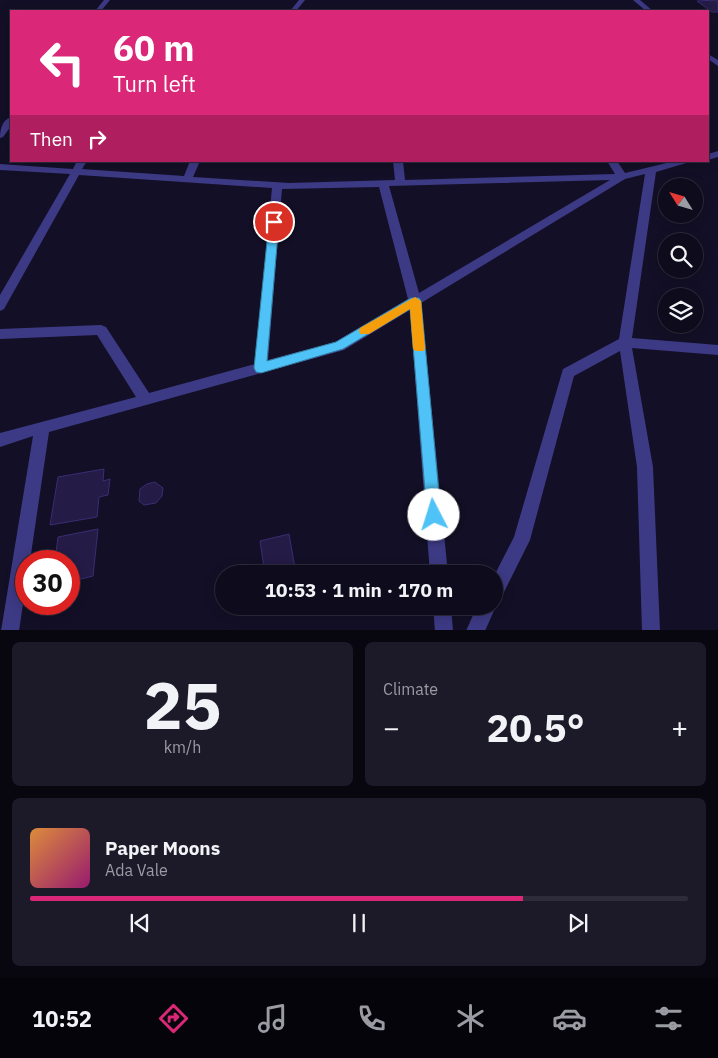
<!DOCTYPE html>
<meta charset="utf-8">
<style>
:root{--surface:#0e0b1c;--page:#1c1929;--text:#f1f3f6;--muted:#9b9ba3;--line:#2e2b3b;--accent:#db2777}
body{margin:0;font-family:"IBM Plex Sans",sans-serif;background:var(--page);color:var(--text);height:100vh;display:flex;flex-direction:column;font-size:19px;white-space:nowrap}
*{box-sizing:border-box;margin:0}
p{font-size:16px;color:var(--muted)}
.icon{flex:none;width:28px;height:28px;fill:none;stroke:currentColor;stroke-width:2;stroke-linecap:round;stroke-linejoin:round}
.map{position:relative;height:630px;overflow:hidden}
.details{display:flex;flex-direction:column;gap:12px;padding:12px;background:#08060f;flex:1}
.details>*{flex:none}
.top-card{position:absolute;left:10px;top:10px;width:699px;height:152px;border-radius:0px;box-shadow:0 2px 12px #0003,0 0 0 1px var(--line);background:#db2777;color:#fff;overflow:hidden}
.needle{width:32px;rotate:307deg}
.fabs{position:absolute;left:658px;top:178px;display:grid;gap:10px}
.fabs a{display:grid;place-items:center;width:45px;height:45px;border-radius:50%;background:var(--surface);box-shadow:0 2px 12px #0003,0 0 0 1px var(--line);font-size:25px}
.speed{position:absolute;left:15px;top:550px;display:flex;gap:10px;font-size:25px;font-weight:700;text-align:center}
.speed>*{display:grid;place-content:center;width:65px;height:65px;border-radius:50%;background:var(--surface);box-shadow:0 2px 12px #0003,0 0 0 1px var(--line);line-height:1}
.speed .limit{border:8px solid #d22;background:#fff;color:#111}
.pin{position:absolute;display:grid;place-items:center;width:42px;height:42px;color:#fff;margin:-21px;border:2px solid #fff;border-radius:50%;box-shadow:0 1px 5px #0007}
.me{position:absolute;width:55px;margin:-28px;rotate:355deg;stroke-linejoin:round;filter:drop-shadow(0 0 4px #0008)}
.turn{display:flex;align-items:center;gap:18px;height:105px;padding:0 20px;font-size:22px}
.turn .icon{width:65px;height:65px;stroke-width:2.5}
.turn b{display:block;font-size:35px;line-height:42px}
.then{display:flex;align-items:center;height:48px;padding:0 20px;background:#0003;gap:10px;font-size:19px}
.big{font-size:38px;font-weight:800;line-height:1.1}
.details .card{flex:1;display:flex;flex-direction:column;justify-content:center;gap:8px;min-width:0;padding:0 18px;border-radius:8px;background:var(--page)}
.details .dial{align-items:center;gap:0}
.dial b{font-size:65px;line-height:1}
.song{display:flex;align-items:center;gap:15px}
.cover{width:60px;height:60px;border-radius:8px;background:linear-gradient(135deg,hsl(30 70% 55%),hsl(320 70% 35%))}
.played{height:5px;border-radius:2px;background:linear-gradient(90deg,var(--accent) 75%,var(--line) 75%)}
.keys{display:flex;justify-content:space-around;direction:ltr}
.heat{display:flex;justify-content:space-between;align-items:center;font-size:28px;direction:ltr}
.details .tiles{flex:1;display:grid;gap:12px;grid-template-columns:1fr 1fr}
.card:last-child{grid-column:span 2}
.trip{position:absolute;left:215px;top:565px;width:288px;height:50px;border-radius:25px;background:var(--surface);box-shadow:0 2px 12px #0003,0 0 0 1px var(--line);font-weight:800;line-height:50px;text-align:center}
.dock{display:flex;height:80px;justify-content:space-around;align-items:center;background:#06040b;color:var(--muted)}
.dock .icon{width:35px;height:35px}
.dock .active{color:var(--accent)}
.dock b{font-size:22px;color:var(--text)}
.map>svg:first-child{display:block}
</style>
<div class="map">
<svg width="718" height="631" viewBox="0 0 718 631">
<rect width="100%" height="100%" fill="#130f26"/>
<g fill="#241b47" stroke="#3b2d73">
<path d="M716 0 718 2V12H712L697 1Z"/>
<path d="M104 469 103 481 110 479 108 495 99 497 97 517 50 525 58 477Z"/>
<path d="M155 482 163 488 162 496 156 503 144 505 139 501 140 489 147 484Z"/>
<path d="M98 529 93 576 69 582V561H55L58 537Z"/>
<path d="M289 534 296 574H265L260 541Z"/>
</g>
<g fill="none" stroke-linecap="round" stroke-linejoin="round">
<g fill="#3d3a85" fill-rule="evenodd">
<path d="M104 0H110L101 11H95Z"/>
<path d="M299 0H305L296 11H290Z"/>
<path d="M633 0H640L653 11H646Z"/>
<path d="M708 54 718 60V66L708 59Z"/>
<path d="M11 117V126L3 137 0 138C0 130 2 120 11 117Z"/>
<path d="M718 151V157L708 160V154Z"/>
<path d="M77 161H87L82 169 184 176 190 161H200L193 177 289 183 395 180 393 161H403L405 180 615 174 607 161H617L625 173 675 161H693L656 172 632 338 718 345V355L632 348 653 467 660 631H642L637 467 620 351 574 376 530 540 500 600 495 603 496 606 485 631H466L477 606H494V576L514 537 563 369 619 339 645 174 625 179 421 303 448 574H430L410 310 344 350 49 432 30 561H26V584L19 631H1L33 436 0 447V433L136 397 97 335 0 339V329L101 325 106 327 149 393 255 364 272 188 79 175 4 309 0 311V295L70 174 0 170V164L73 169ZM610 180 419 293 389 186ZM379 187 408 299 335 342 268 360 282 189Z"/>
<path d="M433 606H451L453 631H435Z"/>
</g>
</g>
<path fill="#4fc3f7" stroke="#337fa1" d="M274 219 279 222 267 361 336 342 411 298H419L421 301 441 515 439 520 434 523 429 520 427 515 410 309 343 349 261 373 256 372 254 368 269 222Z"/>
<path fill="#f59e0b" d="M415 297 421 301 425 348 424 351H415L413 348 410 309 369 334H360L359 331 360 328Z"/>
</svg>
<div class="fabs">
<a><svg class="needle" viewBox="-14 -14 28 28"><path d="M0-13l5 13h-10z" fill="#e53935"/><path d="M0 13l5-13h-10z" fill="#9b9ba3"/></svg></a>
<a><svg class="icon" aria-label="search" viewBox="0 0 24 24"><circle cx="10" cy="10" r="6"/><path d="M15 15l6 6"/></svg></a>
<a><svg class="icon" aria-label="layers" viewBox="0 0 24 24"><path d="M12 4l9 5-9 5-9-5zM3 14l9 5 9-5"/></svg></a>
</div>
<div class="speed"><div class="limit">30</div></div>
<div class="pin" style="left:274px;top:222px;background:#d93025"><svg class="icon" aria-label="arrive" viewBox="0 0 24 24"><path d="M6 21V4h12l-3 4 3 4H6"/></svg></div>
<svg class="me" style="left:434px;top:515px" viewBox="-20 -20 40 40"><circle r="19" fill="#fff"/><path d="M0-13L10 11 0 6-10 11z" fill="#4fc3f7"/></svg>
<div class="trip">10:53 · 1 min · 170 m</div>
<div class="top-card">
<div class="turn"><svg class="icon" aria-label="left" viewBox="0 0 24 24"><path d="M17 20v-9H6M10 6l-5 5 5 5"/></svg><div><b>60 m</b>Turn left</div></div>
<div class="then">Then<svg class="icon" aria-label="right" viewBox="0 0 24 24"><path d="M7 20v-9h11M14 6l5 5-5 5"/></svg></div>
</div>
</div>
<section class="details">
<div class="tiles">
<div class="card dial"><b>25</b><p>km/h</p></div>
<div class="card"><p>Climate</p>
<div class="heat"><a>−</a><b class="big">20.5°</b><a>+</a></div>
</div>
<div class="card">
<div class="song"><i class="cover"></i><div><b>Paper Moons</b><p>Ada Vale</p></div></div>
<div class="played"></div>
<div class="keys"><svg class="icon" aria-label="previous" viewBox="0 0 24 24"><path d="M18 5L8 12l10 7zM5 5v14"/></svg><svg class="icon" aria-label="pause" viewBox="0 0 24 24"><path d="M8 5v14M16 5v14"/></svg><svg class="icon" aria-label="next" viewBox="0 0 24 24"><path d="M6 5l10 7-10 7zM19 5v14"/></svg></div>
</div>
</div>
</section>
<nav class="dock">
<b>10:52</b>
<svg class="icon active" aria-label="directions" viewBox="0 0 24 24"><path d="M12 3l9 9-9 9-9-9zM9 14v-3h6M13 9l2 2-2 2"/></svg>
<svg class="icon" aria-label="music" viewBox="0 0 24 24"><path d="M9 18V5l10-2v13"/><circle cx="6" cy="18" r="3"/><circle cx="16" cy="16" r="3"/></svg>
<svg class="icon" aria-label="phone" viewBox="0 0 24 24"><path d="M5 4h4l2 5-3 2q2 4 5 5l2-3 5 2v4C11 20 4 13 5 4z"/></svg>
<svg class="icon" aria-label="climate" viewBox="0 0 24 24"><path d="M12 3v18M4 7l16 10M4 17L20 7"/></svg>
<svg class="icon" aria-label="car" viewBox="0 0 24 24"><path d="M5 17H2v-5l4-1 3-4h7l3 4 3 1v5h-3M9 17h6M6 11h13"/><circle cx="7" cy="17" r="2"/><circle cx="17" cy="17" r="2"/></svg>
<svg class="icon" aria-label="filters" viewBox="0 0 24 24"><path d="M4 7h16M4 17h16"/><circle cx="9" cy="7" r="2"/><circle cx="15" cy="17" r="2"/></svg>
</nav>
